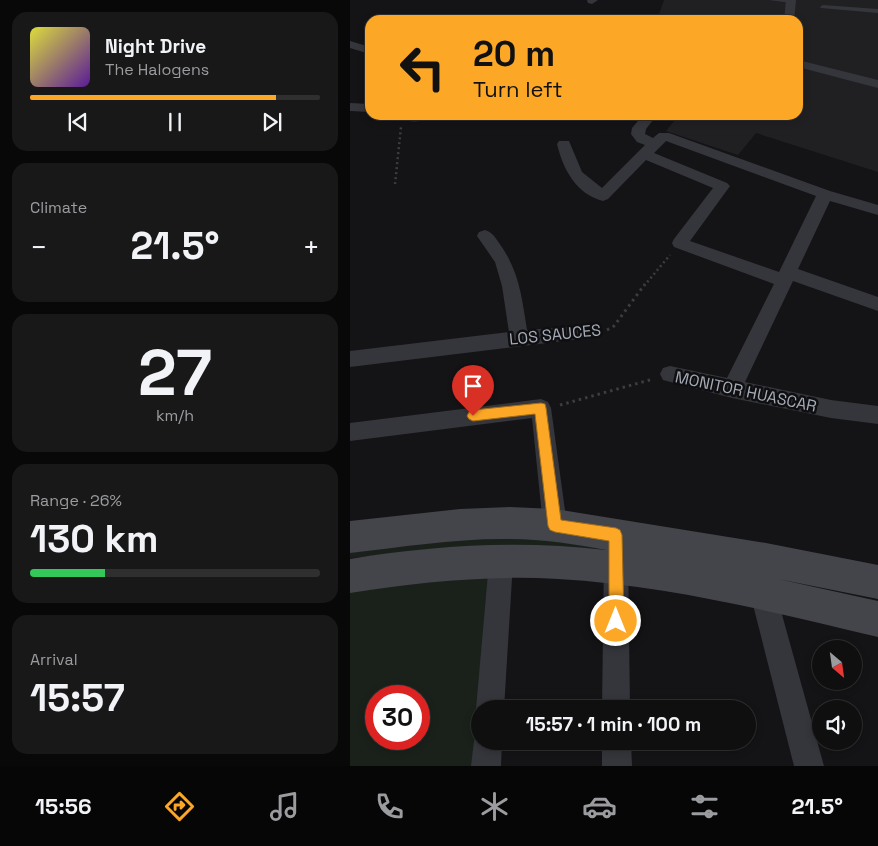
<!DOCTYPE html>
<meta charset="utf-8">
<style>
:root{--surface:#0f0f10;--page:#181819;--text:#f1f3f6;--muted:#9b9c9f;--line:#2f2f30;--accent:#fca826}
body{margin:0;font-family:"Space Grotesk",sans-serif;background:var(--page);color:var(--text);height:100vh;display:flex;flex-direction:column;font-size:19px;white-space:nowrap}
*{box-sizing:border-box;margin:0}
p{font-size:16px;color:var(--muted)}
.icon{flex:none;width:28px;height:28px;fill:none;stroke:currentColor;stroke-width:2;stroke-linecap:round;stroke-linejoin:round}
.map{position:relative;flex:1;overflow:hidden}
.sheet{display:flex;flex-direction:column;gap:12px;padding:12px;background:#080809;width:350px}
.sheet>*{flex:none}
.banner{position:absolute;left:15px;top:15px;width:438px;height:105px;border-radius:15px;box-shadow:0 2px 8px #0003,0 0 0 1px var(--line);background:#fca826;color:#111;overflow:hidden}
.needle{width:32px;rotate:151deg}
.buttons{position:absolute;left:462px;top:640px;display:grid;gap:10px}
.buttons a{display:grid;place-items:center;width:50px;height:50px;border-radius:50%;background:var(--surface);box-shadow:0 2px 8px #0003,0 0 0 1px var(--line);font-size:25px}
.speed{position:absolute;left:15px;top:685px;display:flex;gap:10px;font-size:25px;font-weight:700;text-align:center}
.speed>*{display:grid;place-content:center;width:65px;height:65px;border-radius:50%;background:var(--surface);box-shadow:0 2px 8px #0003,0 0 0 1px var(--line);line-height:1}
.speed .limit{border:8px solid #d22;background:#fff;color:#111}
.pin{position:absolute;display:grid;place-items:center;width:42px;height:42px;color:#fff;margin:-51px -21px;border-radius:50% 50% 50% 0;rotate:-45deg;box-shadow:0 0 5px #0007}
.pin .icon{rotate:45deg}
.me{position:absolute;width:55px;margin:-28px;rotate:0deg;stroke-linejoin:round;filter:drop-shadow(0 0 4px #0008)}
.turn{display:flex;align-items:center;gap:18px;height:105px;padding:0 25px;font-size:22px}
.turn .icon{width:65px;height:65px;stroke-width:2.5}
.turn b{display:block;font-size:35px;line-height:42px}
.big{font-size:38px;font-weight:600;line-height:1.1}
.sheet .widget{flex:1;display:flex;flex-direction:column;justify-content:center;gap:8px;min-width:0;padding:0 18px;border-radius:15px;background:var(--page)}
.sheet .dial{align-items:center;gap:0}
.dial b{font-size:65px;line-height:1}
.song{display:flex;align-items:center;gap:15px}
.cover{width:60px;height:60px;border-radius:8px;background:linear-gradient(135deg,hsl(60 70% 55%),hsl(270 70% 35%))}
.played{height:5px;border-radius:2px;background:linear-gradient(90deg,var(--accent) 85%,var(--line) 85%)}
.keys{display:flex;justify-content:space-around;direction:ltr}
.heat{display:flex;justify-content:space-between;align-items:center;font-size:28px;direction:ltr}
.charge{height:8px;border-radius:4px;background:linear-gradient(90deg,#34c759 26%,var(--line) 0)}
.trip{position:absolute;left:121px;top:700px;width:285px;height:50px;border-radius:25px;background:var(--surface);box-shadow:0 2px 8px #0003,0 0 0 1px var(--line);font-weight:600;line-height:50px;text-align:center}
.menu{display:flex;height:80px;justify-content:space-around;align-items:center;background:#060606;color:var(--muted)}
.menu .icon{width:35px;height:35px}
.menu .current{color:var(--accent)}
.menu b{font-size:22px;color:var(--text)}
main{display:flex;flex:1;min-height:0}
.map>svg:first-child{display:block}
</style>
<main>
<section class="sheet">
<div class="widget">
<div class="song"><i class="cover"></i><div><b>Night Drive</b><p>The Halogens</p></div></div>
<div class="played"></div>
<div class="keys"><svg class="icon" aria-label="previous" viewBox="0 0 24 24"><path d="M18 5L8 12l10 7zM5 5v14"/></svg><svg class="icon" aria-label="pause" viewBox="0 0 24 24"><path d="M8 5v14M16 5v14"/></svg><svg class="icon" aria-label="next" viewBox="0 0 24 24"><path d="M6 5l10 7-10 7zM19 5v14"/></svg></div>
</div>
<div class="widget"><p>Climate</p>
<div class="heat"><a>−</a><b class="big">21.5°</b><a>+</a></div>
</div>
<div class="widget dial"><b>27</b><p>km/h</p></div>
<div class="widget"><p>Range · 26%</p><b class="big">130 km</b><div class="charge"></div></div>
<div class="widget"><p>Arrival</p><b class="big">15:57</b></div>
</section>
<div class="map">
<svg width="528" height="766" viewBox="0 0 528 766">
<rect width="100%" height="100%" fill="#141416"/>
<path fill="#202023" d="M314 0H528V172L406 133 388 155 316 131 329 115H448V20H307Z"/>
<g fill="#1a211a" fill-rule="evenodd">
<path d="M183 530 256 548 252 552 145 547 0 558V548Z"/>
<path d="M141 576 130 709 128 766H0V586ZM26 696H69V739H26Z"/>
</g>
<g fill="none" stroke-linecap="round" stroke-linejoin="round">
<g stroke="#3b3d42" stroke-width="2.5" stroke-dasharray="2 3" stroke-linecap="butt">
<path d="M45 184 51 127"/>
<path d="M294 286 320 255"/>
</g>
<g stroke="#3b3d42" stroke-width="3" stroke-dasharray="2.5 4" stroke-linecap="butt">
<path d="M257 330 264 326 295 284"/>
<path d="M210 405 303 379"/>
</g>
<g fill="#35363b" fill-rule="evenodd">
<path d="M419 0H443L444 1 441 3Z"/>
<path d="M473 5 528 9V13L471 8 470 7Z"/>
</g>
<g fill="#35363b" fill-rule="evenodd">
<path d="M237 0H248L242 4 238 3Z"/>
<path d="M436 0H446L444 20H434Z"/>
<path d="M0 41 20 47V54L0 48Z"/>
<path d="M448 60 528 80V88L448 67Z"/>
<path d="M0 103 20 104V112L0 111Z"/>
<path d="M47 115H87L85 118C72 121 57 125 47 115Z"/>
<path d="M293 115H307L296 129 295 134 303 138 309 133H319L480 191 528 205V215L480 201 448 269 528 297V311L443 281 395 382 481 400 528 406V424L481 418 382 398 313 380 310 374 313 368 320 366 377 378 424 284 324 247 322 243 324 239 363 188 296 160 258 199 253 201C226 194 213 169 207 144L209 141H219L232 172 252 188 295 145 287 142 281 134 282 128ZM316 141 466 196 429 272 340 241 380 186 377 183 304 153Z"/>
<path d="M135 230C142 232 145 237 149 243 169 270 172 297 177 330L240 325 247 327 249 332 247 337 0 367V351L159 332 152 286 145 262 127 236 129 232Z"/>
<path d="M191 399 198 402 201 408 217 525 213 533 205 537 197 533 193 525 182 418 0 441V423Z"/>
<path d="M266 546 275 549 278 558 280 709H252L254 558 257 549Z"/>
<path d="M151 550 160 553 163 562 154 709H130V719L126 709 139 562 142 553Z"/>
<path d="M413 580 422 584 426 593 474 766H444L400 593 404 584Z"/>
<path d="M130 730V741H152L151 766H121L124 741Z"/>
<path d="M252 741H281L282 766H252Z"/>
</g>
<path fill="#43454b" fill-rule="evenodd" d="M160 507 205 509 416 543 528 565V599L428 579 528 601V637C423 612 316 585 208 579 138 575 68 582 0 593V559C85 545 170 540 256 550 224 544 193 539 161 539 107 538 53 547 0 553V521L110 509Z"/>
</g>
<path fill="#fca826" stroke="#a46d19" d="M191 403 195 404 196 408 211 520 266 528 270 530 272 535 274 621 271 626 266 629 261 626 259 621V541L205 532 200 530 198 526 185 414 123 421 119 419 117 416 119 412 123 410Z"/>
<g text-anchor="middle" stroke-width="5" stroke-linejoin="round" paint-order="stroke">
<g font-size="16" fill="#a5abb7" stroke="#0f0f11">
<text transform="translate(205 334) rotate(-6)" y="6">LOS SAUCES</text>
<text transform="translate(396 391) rotate(12)" y="6">MONITOR HUASCAR</text>
</g>
</g>
</svg>
<div class="buttons">
<a><svg class="needle" viewBox="-14 -14 28 28"><path d="M0-13l5 13h-10z" fill="#e53935"/><path d="M0 13l5-13h-10z" fill="#9b9c9f"/></svg></a>
<a><svg class="icon" aria-label="sound" viewBox="0 0 24 24"><path d="M4 9h4l5-4v14l-5-4H4zM17 9q2 3 0 6"/></svg></a>
</div>
<div class="speed"><div class="limit">30</div></div>
<div class="pin" style="left:123px;top:416px;background:#d93025"><svg class="icon" aria-label="arrive" viewBox="0 0 24 24"><path d="M6 21V4h12l-3 4 3 4H6"/></svg></div>
<svg class="me" style="left:266px;top:621px" viewBox="-20 -20 40 40"><circle r="17" fill="#fca826" stroke="#fff" stroke-width="3"/><path d="M0-11L8 9 0 5-8 9z" fill="#fff"/></svg>
<div class="trip">15:57 · 1 min · 100 m</div>
<div class="banner">
<div class="turn"><svg class="icon" aria-label="left" viewBox="0 0 24 24"><path d="M17 20v-9H6M10 6l-5 5 5 5"/></svg><div><b>20 m</b>Turn left</div></div>
</div>
</div>
</main>
<nav class="menu">
<b>15:56</b>
<svg class="icon current" aria-label="directions" viewBox="0 0 24 24"><path d="M12 3l9 9-9 9-9-9zM9 14v-3h6M13 9l2 2-2 2"/></svg>
<svg class="icon" aria-label="music" viewBox="0 0 24 24"><path d="M9 18V5l10-2v13"/><circle cx="6" cy="18" r="3"/><circle cx="16" cy="16" r="3"/></svg>
<svg class="icon" aria-label="phone" viewBox="0 0 24 24"><path d="M5 4h4l2 5-3 2q2 4 5 5l2-3 5 2v4C11 20 4 13 5 4z"/></svg>
<svg class="icon" aria-label="climate" viewBox="0 0 24 24"><path d="M12 3v18M4 7l16 10M4 17L20 7"/></svg>
<svg class="icon" aria-label="car" viewBox="0 0 24 24"><path d="M5 17H2v-5l4-1 3-4h7l3 4 3 1v5h-3M9 17h6M6 11h13"/><circle cx="7" cy="17" r="2"/><circle cx="17" cy="17" r="2"/></svg>
<svg class="icon" aria-label="filters" viewBox="0 0 24 24"><path d="M4 7h16M4 17h16"/><circle cx="9" cy="7" r="2"/><circle cx="15" cy="17" r="2"/></svg>
<b>21.5°</b>
</nav>
